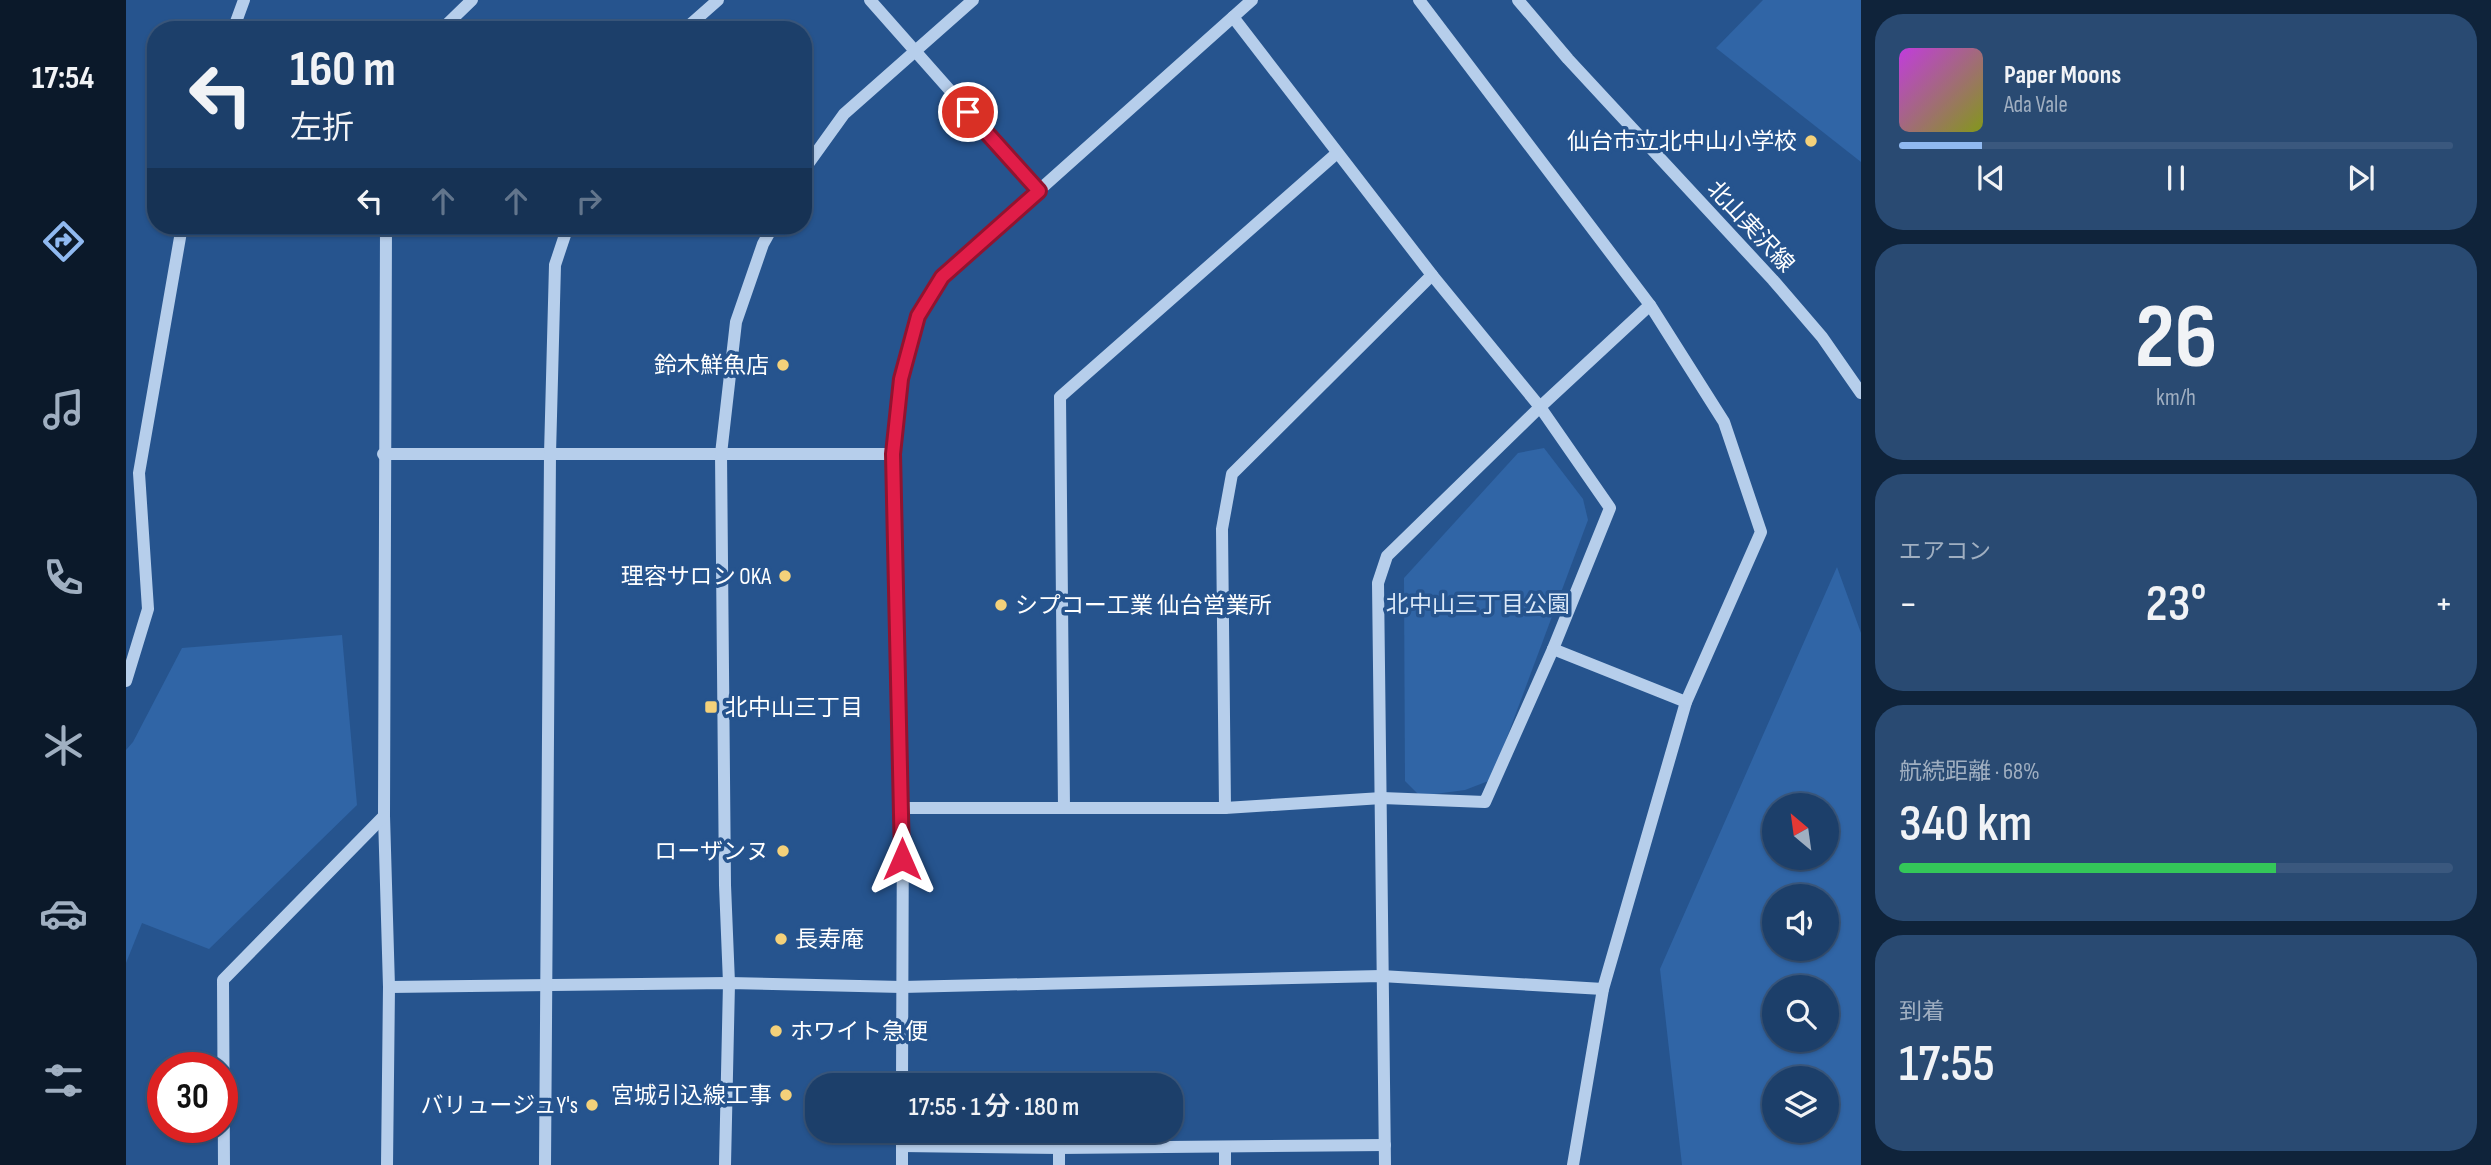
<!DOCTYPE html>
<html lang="ja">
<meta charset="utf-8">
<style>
:root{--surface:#1c3f6a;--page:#294a72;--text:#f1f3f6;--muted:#a0afc1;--line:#3a587e;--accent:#90b9f0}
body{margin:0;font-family:"Sofia Sans Condensed","Noto Sans JP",sans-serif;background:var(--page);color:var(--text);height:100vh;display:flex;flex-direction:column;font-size:26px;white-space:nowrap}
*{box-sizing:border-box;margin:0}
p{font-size:23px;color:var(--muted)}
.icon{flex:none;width:38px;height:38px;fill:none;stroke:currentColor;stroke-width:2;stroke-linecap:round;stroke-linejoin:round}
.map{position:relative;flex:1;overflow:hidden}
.drawer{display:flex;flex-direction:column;gap:14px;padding:14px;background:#0f233a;width:630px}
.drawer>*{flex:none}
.banner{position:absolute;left:21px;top:21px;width:665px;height:214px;border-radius:28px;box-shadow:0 2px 5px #0004,0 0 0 2px var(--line);background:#1c3f6a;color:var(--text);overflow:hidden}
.needle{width:46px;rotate:331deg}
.fabs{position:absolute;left:1636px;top:793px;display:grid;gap:14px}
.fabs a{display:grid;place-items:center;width:77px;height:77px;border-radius:50%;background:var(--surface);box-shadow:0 2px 5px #0004,0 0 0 2px var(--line);font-size:35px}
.speed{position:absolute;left:21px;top:1052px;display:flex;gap:14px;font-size:35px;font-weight:700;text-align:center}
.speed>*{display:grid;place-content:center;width:91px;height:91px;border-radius:50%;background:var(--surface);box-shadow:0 2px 5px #0004,0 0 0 2px var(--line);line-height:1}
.speed .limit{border:10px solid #d22;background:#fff;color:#111}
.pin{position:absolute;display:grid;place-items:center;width:60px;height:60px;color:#fff;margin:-30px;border:4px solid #fff;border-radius:50%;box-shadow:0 2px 7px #0007}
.me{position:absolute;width:77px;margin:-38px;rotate:0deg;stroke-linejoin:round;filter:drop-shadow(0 0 5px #0008)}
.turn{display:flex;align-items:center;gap:24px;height:147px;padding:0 28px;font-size:32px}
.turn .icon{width:91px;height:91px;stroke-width:2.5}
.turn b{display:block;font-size:49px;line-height:60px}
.lanes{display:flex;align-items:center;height:66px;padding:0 28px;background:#0003;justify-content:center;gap:35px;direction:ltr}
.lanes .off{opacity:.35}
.big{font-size:52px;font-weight:600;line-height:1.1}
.drawer .widget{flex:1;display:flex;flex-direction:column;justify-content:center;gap:10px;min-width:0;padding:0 24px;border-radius:28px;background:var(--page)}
.drawer .dial{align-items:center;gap:0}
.dial b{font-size:91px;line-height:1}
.song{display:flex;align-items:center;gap:21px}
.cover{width:84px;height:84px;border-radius:10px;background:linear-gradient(135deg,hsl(290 70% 55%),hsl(70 70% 35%))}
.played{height:7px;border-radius:4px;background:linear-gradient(90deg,var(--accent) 15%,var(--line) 15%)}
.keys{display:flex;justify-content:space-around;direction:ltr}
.heat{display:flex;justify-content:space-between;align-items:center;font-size:38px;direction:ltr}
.charge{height:10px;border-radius:5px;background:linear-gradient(90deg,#34c759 68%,var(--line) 0)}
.trip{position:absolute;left:679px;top:1073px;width:378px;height:70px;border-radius:28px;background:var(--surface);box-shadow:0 2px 5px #0004,0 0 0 2px var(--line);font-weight:600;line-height:70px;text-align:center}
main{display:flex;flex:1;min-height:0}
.menu{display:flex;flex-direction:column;width:126px;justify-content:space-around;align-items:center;background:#0b192a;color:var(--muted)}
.menu .icon{width:49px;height:49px}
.menu .active{color:var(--accent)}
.menu b{font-size:32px;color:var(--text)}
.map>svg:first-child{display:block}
</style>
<main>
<nav class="menu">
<b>17:54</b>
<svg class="icon active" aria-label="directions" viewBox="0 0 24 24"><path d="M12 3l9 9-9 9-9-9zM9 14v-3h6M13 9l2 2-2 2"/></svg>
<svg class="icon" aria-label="music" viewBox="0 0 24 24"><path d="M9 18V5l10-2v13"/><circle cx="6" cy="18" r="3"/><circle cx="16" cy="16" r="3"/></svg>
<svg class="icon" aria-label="phone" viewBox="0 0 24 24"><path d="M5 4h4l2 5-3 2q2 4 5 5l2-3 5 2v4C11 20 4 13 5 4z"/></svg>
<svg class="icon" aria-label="climate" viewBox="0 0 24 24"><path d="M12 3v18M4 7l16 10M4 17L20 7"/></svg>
<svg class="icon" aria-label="car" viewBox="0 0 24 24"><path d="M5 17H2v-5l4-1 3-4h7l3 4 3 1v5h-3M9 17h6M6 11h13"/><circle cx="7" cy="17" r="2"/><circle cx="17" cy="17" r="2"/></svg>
<svg class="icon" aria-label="filters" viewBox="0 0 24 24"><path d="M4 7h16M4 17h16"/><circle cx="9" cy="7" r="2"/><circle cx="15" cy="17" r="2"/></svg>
</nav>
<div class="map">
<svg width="1735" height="1165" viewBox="0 0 1735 1165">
<rect width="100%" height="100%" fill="#26548e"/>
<g fill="#3065a6" fill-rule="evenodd">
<path d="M1637 0H1735V162L1590 48Z"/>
<path d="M1418 448 1457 499 1462 520 1365 780 1339 790 1294 796 1279 781 1278 578 1392 453Z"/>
<path d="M1711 567 1735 633V1165H1556L1534 969ZM1648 805H1701V858H1648ZM1648 896H1701V948H1648ZM1648 987H1701V1040H1648ZM1648 1078H1701V1130H1648Z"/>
<path d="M216 635 231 805 83 949 16 923 0 963V750L7 742 56 648Z"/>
</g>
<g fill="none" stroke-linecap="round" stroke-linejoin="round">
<g stroke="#b6ceeb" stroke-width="12">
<path d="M744 0 913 191"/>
<path d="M1293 0 1524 305 1598 422 1635 532 1560 702 1477 989 1447 1165"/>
<path d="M1392 0 1442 59 1647 280 1696 337 1735 393"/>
<path d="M107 30 118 0"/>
<path d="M315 30 346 0"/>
<path d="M558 30 592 0"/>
<path d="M677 171 718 114 847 0"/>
<path d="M260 226 258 816 263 987 261 1165"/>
<path d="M257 454H767"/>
<path d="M1427 649 1560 702"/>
<path d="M0 681 22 609 13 473 56 226"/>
<path d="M777 808H1099L1256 798 1359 802 1427 649 1484 508 1414 407 1306 275 1107 17"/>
<path d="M938 808 934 397 1211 153"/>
<path d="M1099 808 1096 529 1106 474 1306 275"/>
<path d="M263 987 603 983 776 987 1255 976 1477 989"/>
<path d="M776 1085 777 808 767 454 775 379 792 316 816 277 1126 0"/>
<path d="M776 1146 933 1148 1259 1145"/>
<path d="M933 1148V1165"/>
<path d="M98 1165 97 980 258 816"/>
<path d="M419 1165 424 454 429 265 442 226"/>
<path d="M599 1165 603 983 599 885 595 454 610 322 637 244 647 226"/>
<path d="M776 1165V1130"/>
<path d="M1099 1165V1148"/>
<path d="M1259 1165 1252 583 1261 556 1414 407 1524 305"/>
</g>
</g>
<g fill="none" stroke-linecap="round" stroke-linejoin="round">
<defs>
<path id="route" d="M776 859 767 454 775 379 792 316 816 277 913 191 842 112"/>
</defs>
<use href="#route" stroke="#92132f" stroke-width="18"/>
<use href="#route" stroke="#e11d48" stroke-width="12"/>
</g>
<g fill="#f4d17a" stroke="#26548e" stroke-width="2.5">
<circle cx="1685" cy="141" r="7"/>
<circle cx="657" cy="365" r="7"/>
<circle cx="659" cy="576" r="7"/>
<circle cx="875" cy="605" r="7"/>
<rect x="578" y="700" width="14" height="14" rx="3.5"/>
<circle cx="657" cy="851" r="7"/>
<circle cx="655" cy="939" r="7"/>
<circle cx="650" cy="1031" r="7"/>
<circle cx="660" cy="1095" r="7"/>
<circle cx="466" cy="1105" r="7"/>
</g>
<g text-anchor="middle" stroke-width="7" stroke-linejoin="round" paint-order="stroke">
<g font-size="23" fill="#fff" stroke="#26548e" text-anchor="end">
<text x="1671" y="149">仙台市立北中山小学校</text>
<text x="643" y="373">鈴木鮮魚店</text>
<text x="645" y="584">理容サロン OKA</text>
<text x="889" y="613" text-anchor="start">シプコー工業 仙台営業所</text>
<text x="599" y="715" text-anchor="start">北中山三丁目</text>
<text x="643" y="859">ローザンヌ</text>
<text x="669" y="947" text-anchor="start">長寿庵</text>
<text x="664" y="1039" text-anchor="start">ホワイト急便</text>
<text x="646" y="1103">宮城引込線工事</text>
<text x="452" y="1113">バリュージュY's</text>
</g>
<g font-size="23" fill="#fff" stroke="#26548e">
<text transform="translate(1625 226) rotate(47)" y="8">北山実沢線</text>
</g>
<g font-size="23" fill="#dae8f8" stroke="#26548e">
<text x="1352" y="612">北中山三丁目公園</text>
</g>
</g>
</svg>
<div class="fabs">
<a><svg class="needle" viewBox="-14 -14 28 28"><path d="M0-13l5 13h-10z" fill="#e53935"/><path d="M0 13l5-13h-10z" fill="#a0afc1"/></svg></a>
<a><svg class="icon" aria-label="sound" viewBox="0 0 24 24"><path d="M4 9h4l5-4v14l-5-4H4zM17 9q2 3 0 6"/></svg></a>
<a><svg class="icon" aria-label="search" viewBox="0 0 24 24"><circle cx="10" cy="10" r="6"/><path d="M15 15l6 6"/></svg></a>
<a><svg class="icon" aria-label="layers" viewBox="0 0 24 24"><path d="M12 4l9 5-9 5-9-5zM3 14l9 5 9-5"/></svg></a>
</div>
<div class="speed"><div class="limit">30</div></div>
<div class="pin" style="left:842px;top:112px;background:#d93025"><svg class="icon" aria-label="arrive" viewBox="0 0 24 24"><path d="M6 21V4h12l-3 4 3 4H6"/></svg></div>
<svg class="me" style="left:776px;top:859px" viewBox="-20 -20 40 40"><path d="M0-17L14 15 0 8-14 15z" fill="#e11d48" stroke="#fff" stroke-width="4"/></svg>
<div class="trip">17:55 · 1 分 · 180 m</div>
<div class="banner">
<div class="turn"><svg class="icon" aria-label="left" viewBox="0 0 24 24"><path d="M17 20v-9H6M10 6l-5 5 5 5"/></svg><div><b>160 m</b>左折</div></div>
<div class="lanes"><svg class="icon" aria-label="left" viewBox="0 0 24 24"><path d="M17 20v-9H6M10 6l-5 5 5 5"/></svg><svg class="icon off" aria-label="ahead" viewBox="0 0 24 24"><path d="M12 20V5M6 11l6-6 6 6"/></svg><svg class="icon off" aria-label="ahead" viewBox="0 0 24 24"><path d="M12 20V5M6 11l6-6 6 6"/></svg><svg class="icon off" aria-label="right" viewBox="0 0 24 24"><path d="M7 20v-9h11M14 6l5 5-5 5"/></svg></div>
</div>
</div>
<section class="drawer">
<div class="widget">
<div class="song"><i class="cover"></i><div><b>Paper Moons</b><p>Ada Vale</p></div></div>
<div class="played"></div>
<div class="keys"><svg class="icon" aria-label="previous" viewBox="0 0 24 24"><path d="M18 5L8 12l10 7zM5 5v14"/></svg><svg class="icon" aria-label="pause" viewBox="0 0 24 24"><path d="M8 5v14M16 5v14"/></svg><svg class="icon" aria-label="next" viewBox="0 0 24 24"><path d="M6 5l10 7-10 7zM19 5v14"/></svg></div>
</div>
<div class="widget dial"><b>26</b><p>km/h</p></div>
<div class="widget"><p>エアコン</p>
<div class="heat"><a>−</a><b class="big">23°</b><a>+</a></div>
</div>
<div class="widget"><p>航続距離 · 68%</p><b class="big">340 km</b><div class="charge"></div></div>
<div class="widget"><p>到着</p><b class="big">17:55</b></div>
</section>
</main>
